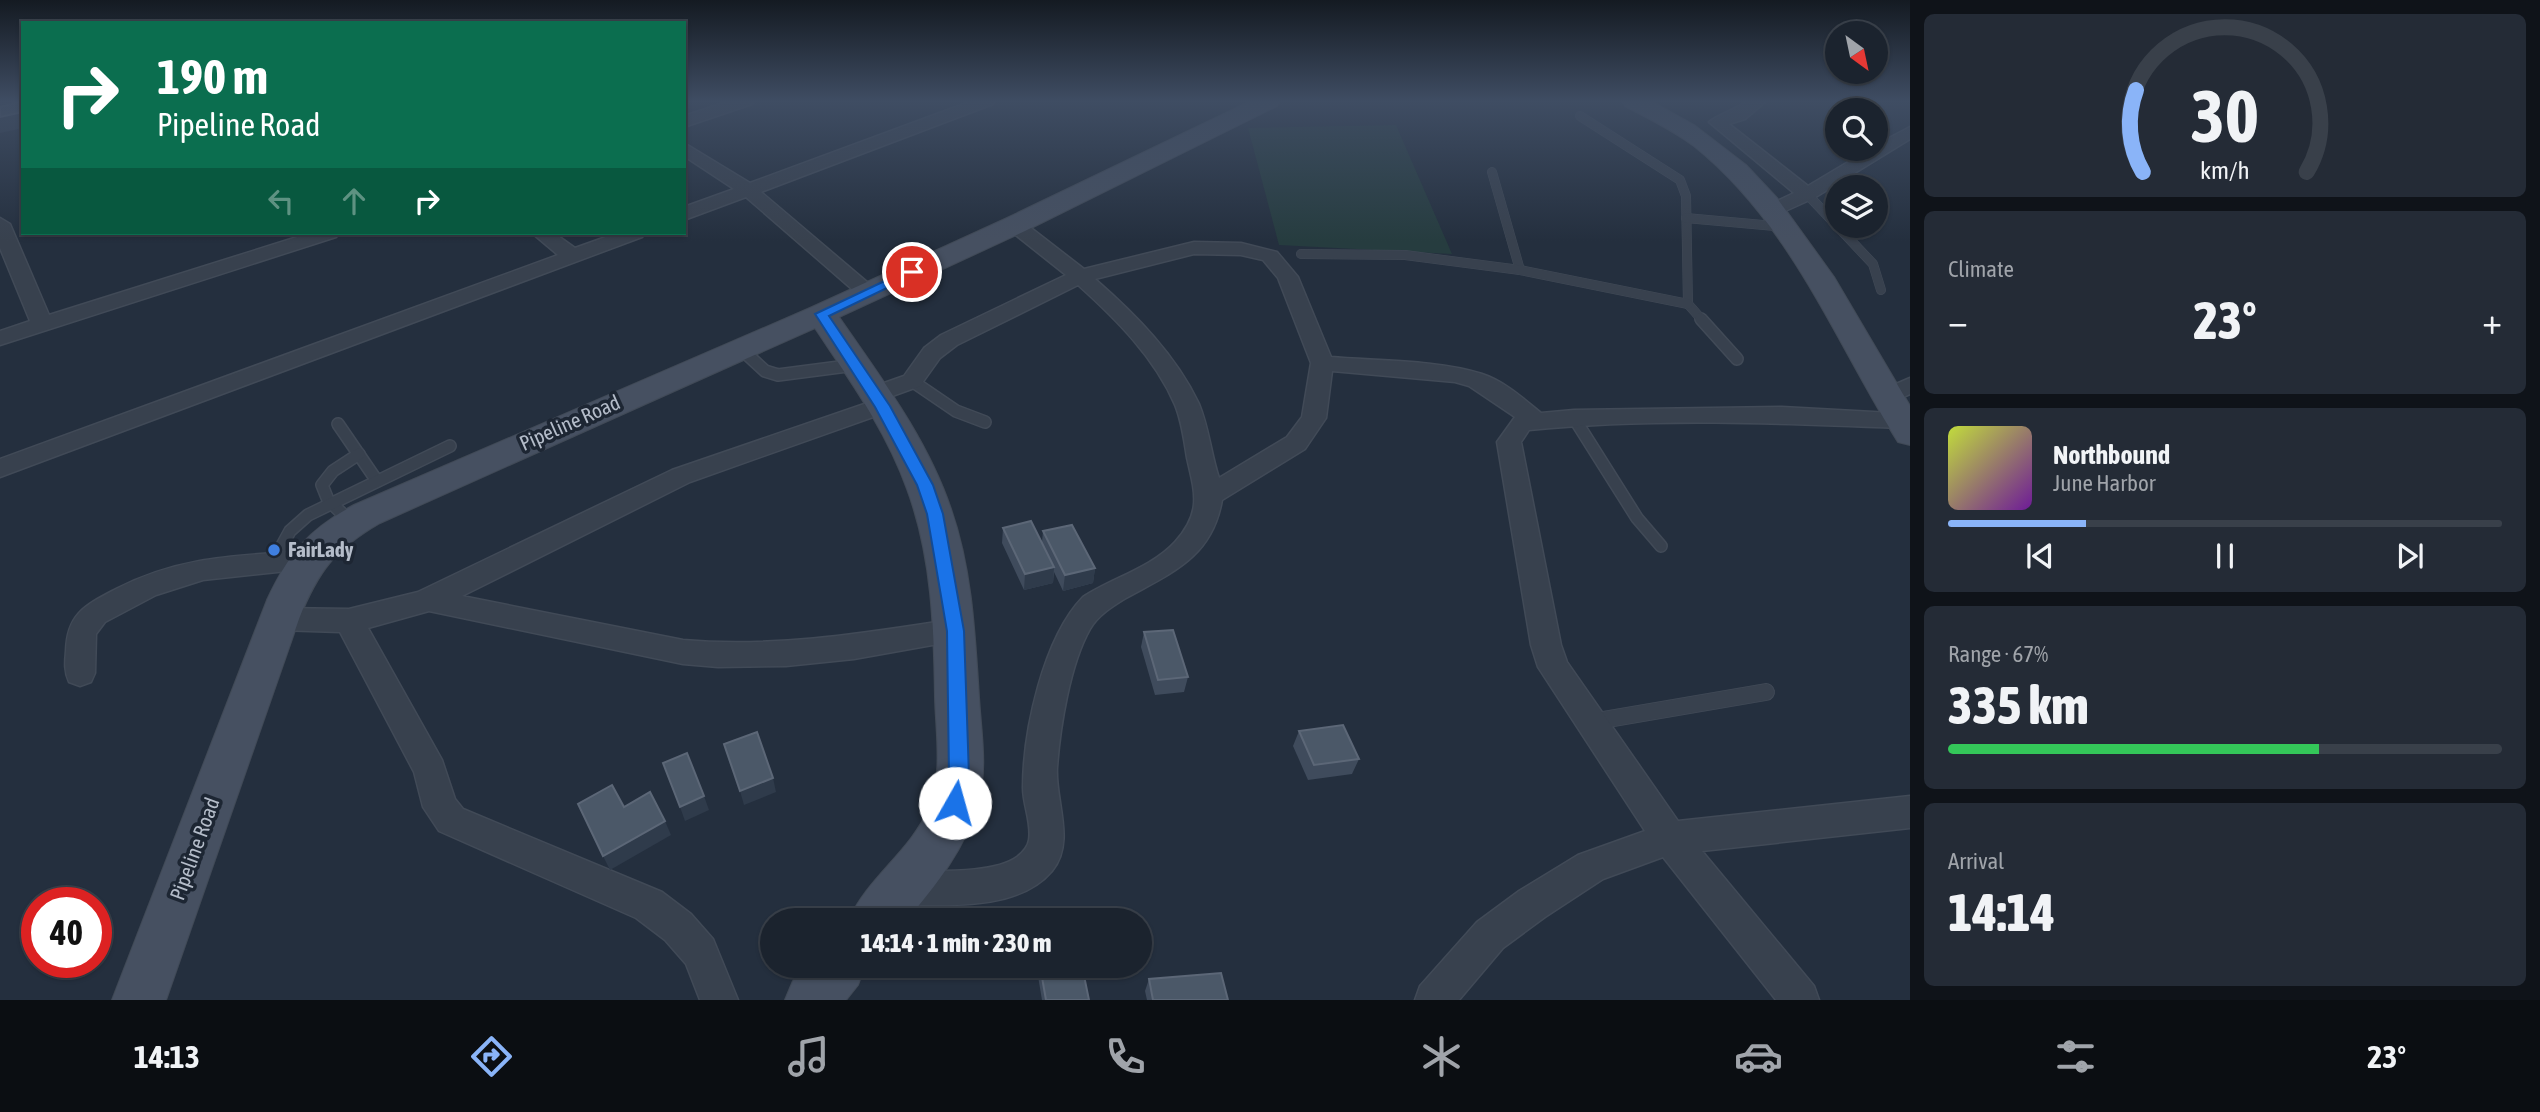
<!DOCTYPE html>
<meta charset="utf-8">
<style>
:root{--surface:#1b232e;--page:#242b36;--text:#f1f3f6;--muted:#a0a4aa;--line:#39404a;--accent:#8ab4f8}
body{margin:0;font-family:"Asap Condensed",sans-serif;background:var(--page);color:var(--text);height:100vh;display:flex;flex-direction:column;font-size:26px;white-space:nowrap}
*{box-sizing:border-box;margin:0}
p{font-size:23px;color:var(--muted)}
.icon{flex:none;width:38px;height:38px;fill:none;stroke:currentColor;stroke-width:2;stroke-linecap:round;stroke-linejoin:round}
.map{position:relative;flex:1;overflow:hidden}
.sheet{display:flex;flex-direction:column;gap:14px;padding:14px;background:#0f1319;width:630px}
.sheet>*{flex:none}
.top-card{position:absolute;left:21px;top:21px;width:665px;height:214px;border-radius:0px;box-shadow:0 2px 5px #0004,0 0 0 2px var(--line);background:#0b6e4f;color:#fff;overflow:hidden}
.needle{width:46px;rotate:147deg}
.buttons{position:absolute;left:1825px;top:21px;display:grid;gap:14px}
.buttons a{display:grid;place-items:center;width:63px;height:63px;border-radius:50%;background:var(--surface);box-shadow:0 2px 5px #0004,0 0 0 2px var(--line);font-size:35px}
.speed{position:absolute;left:21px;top:887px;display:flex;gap:14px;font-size:35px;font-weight:700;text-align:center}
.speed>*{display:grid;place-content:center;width:91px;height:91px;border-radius:50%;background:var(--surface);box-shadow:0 2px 5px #0004,0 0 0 2px var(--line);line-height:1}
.speed .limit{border:10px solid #d22;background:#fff;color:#111}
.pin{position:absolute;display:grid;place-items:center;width:60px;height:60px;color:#fff;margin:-30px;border:4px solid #fff;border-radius:50%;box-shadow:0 2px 7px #0007}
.me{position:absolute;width:77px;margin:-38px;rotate:7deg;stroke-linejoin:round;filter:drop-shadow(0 0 5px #0008)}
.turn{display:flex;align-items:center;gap:24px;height:147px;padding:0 21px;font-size:32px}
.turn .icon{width:91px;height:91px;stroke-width:2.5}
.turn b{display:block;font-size:49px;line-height:60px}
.lanes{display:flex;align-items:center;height:66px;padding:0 21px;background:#0003;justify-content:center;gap:35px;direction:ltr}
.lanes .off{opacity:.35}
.big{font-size:52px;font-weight:800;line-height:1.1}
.sheet .widget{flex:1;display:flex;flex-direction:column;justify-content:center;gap:10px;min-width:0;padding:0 24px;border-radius:10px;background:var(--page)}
.sheet .dial{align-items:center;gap:0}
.dial svg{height:182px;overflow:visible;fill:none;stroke:var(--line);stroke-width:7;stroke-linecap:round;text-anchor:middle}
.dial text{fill:var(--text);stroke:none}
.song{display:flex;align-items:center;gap:21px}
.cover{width:84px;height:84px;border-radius:10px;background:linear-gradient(135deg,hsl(70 70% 55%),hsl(280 70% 35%))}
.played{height:7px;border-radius:4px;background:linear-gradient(90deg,var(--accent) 25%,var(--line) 25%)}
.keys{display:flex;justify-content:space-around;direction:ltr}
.heat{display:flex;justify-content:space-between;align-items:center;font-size:38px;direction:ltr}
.charge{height:10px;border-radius:5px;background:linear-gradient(90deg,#34c759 67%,var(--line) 0)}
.trip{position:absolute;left:760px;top:908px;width:392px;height:70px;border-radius:35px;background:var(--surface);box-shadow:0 2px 5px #0004,0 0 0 2px var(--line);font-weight:800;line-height:70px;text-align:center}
.dock{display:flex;height:112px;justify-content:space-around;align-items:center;background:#0b0e12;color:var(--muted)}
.dock .icon{width:49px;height:49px}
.dock .selected{color:var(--accent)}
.dock b{font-size:32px;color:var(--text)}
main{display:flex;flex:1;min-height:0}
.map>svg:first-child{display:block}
</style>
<main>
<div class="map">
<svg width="1910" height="1000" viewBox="0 0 1910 1000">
<rect width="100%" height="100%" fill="#242f3e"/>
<path fill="#263c3f" d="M1396 125 1452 254 1279 245 1248 128Z"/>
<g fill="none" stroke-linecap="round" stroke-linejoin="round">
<defs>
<g id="lane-far2">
<path d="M1580 116 1680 180 1686 196 1688 304 1703 321"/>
<path d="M1492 172 1520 270"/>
<path d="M1807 194 1873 264 1881 290"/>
<path d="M1686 218 1785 227"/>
<path d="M1301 254 1405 255 1520 270 1688 304"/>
</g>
<g id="lane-far1">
<path d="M1701 319 1737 359"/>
<path d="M740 348 765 371 778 375 855 365"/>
<path d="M912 381 956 411 985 422"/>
<path d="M1574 418 1637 518 1661 546"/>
<path d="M338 424 377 481"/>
<path d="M351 522 328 500 322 485 333 471 359 454"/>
<path d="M272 564 290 531 308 515 450 446"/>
</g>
<path id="lane" d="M1591 722 1766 692"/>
<g id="street">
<path d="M730 101H754L752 104 684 127V116Z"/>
<path d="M972 101H995L993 104 761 192 874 288 878 292 874 296H860L746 197 684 220V207L734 189 684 156V143L750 183Z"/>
<path d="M1747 101H1766L1745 119 1729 124 1808 186 1870 149H1876V145L1910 127V139L1814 198 1774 216 1764 210 1767 206 1794 193 1709 122C1717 115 1735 110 1747 101Z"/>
<path d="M0 218 10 224 49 315 310 233H339L336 237 0 345V331L30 321 0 248Z"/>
<path d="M1015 219 1022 221 1084 269 1194 242 1241 243 1277 252 1298 277 1331 357C1377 361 1439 360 1482 374 1504 381 1524 399 1541 413L1574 410 1782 407 1910 414V426L1901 428C1777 423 1652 418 1529 430L1521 442 1561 645 1567 662 1678 821 1910 796V828L1702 851 1814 986 1819 1000H1776L1663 857 1603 879 1545 917 1503 948 1459 1000H1415L1420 986 1477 922 1519 891 1578 855 1645 831 1538 667 1531 645 1497 442 1515 417 1469 386 1455 382 1332 371 1326 418 1305 449 1222 500C1212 558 1171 573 1126 598 1113 606 1098 615 1090 629 1070 664 1060 727 1057 768 1055 801 1076 842 1052 871 1018 911 948 905 901 905L888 900 883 888 888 876 901 871C931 870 992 875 1017 857 1022 853 1028 847 1029 840 1032 823 1023 805 1023 788 1023 732 1043 638 1083 597 1112 578 1151 568 1175 542 1202 512 1195 493 1187 458 1184 440 1182 422 1175 405 1155 358 1116 319 1078 285L957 345 940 358 920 386 884 399 890 401 894 406 890 411 690 482 462 596 683 640C776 648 865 633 956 619L966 623 971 631 966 639 854 659 786 666 718 667 683 664 429 611 368 628 442 760 455 799 463 809 662 892 691 914 713 939 738 1000H700L686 964 665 940 636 918 439 831 423 807 414 772 340 632 279 630 269 627 264 619 269 611 279 608 349 609 418 592 672 470 873 401 867 399 863 394 867 389 904 376 924 348 941 335 1066 275 1008 229 1005 225ZM1194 254 1241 255 1263 260 1278 278 1311 363 1302 417 1287 437 1219 478C1211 454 1209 428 1199 404 1176 355 1135 314 1095 279Z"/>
<path d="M532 233H554L575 248 617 233H645L642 237 0 477V459L558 255Z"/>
<path d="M1910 378V394L1888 404 1880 401 1876 396 1880 391Z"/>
<path d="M305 551 315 554 319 561 315 568 203 580 156 595 105 622 96 634 95 673 91 682 80 686 69 682C64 671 65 662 66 651 67 613 86 605 116 589 181 556 235 556 305 551Z"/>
</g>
<g id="secondary">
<path d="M1251 101H1280L1277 106 1025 231 839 317C881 378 927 438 951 509 972 569 975 634 979 697 981 732 988 769 978 803 966 848 936 885 907 920H849C867 878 911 851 929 808 943 775 936 733 935 698 934 628 932 556 907 489 886 430 849 379 815 328L380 523C335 549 318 571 299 619L166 1000H112L267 600C289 553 308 530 354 505L810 308 1005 219Z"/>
<path d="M1622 101H1651L1694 125 1746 165 1777 198 1834 277 1910 406V445L1898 442C1834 339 1791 224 1694 146 1673 130 1648 118 1625 106Z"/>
<path d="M805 966H865L858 985 846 1000H785L793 981Z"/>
</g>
</defs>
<use href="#lane-far2" stroke="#414a57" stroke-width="10"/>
<use href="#lane-far1" stroke="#414a57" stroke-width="14"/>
<use href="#lane" stroke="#414a57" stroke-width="18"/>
<use href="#street" stroke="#414a57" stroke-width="3"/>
<use href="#secondary" stroke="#414a57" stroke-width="2"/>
<use href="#lane-far2" stroke="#38414e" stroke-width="9"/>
<use href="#lane-far1" stroke="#38414e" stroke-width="11"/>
<use href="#lane" stroke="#38414e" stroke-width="16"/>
<use href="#street" fill="#38414e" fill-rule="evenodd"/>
<use href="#secondary" fill="#465061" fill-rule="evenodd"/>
</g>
<g fill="#3f4b5c">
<path d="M1003 528 1042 542 1043 531 1095 568 1093 583 1063 591 1054 572 1053 583 1024 590 1002 543Z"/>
<path d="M1144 632 1188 677 1184 692 1155 695 1141 647Z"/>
<path d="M1299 731 1359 759 1352 774 1308 780 1293 746Z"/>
<path d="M1038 966H1082L1089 1000H1042L1037 970Z"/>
<path d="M1149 979 1228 1000H1147L1145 991Z"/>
</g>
<g fill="#2f3b4b">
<path d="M0 101H23V128L0 133Z"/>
<path d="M1054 567 1053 583 1024 590 1025 574Z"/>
<path d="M1095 568 1093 583 1063 591 1065 575Z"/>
<path d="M773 778 776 792 744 805 740 791Z"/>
<path d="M704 796 709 810 685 821 680 807Z"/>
<path d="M665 821 671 835 610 870 603 856Z"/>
</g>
<g fill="#4b5868" stroke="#5c6777" stroke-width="2">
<path d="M23 101V112L0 117V107Z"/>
<path d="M1031 521 1054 567 1025 574 1003 528Z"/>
<path d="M1072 525 1095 568 1065 575 1043 531Z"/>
<path d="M1173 630 1188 677 1158 680 1144 632Z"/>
<path d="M1343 725 1359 759 1314 765 1299 731Z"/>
<path d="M757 732 773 778 740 791 724 744Z"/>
<path d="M687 753 704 796 680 807 663 763Z"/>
<path d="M612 785 624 807 650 792 665 821 603 856 578 804Z"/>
<path d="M1040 966H1082L1089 1000H1046Z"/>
<path d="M1221 973 1228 1000H1153L1149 979Z"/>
</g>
<linearGradient id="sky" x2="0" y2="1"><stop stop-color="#141a22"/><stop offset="0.42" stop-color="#3f4d63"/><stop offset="1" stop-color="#3f4d63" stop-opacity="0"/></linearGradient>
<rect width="1910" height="241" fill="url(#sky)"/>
<path fill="#1a73e8" stroke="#114b97" stroke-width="2" d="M912 268 918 272 916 274 829 316 890 406 933 485 943 514 964 631 969 776 962 810 955 813 948 810 945 803 949 776 947 631 927 514 917 485 875 407 815 314Z"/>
<circle fill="#3f7fe0" stroke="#1d2633" stroke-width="2.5" cx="274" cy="550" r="7"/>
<g text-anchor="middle" stroke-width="7" stroke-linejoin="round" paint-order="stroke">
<g font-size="21" fill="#b4bcc9" stroke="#1d2633">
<text transform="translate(570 423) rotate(-24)" y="7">Pipeline Road</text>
<text transform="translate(195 849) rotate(-70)" y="7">Pipeline Road</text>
</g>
<g font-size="21" font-weight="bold" fill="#b4bcc9" stroke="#1d2633" text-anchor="start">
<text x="288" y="557">FairLady</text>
</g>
</g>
</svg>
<div class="buttons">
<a><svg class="needle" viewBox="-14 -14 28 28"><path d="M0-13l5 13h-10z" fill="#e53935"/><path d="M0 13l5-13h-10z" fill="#a0a4aa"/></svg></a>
<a><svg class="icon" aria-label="search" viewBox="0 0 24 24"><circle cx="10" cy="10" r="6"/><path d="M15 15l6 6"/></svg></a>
<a><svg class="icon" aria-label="layers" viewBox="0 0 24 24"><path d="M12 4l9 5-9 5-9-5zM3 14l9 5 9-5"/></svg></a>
</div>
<div class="speed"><div class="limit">40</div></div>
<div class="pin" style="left:912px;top:272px;background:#d93025"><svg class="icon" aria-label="arrive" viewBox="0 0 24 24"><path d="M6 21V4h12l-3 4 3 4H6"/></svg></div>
<svg class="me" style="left:955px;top:803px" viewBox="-20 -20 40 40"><circle r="19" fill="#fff"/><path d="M0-13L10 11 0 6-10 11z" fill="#1a73e8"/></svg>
<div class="trip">14:14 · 1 min · 230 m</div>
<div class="top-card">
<div class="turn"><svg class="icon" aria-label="right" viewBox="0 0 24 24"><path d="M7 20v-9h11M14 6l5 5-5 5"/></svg><div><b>190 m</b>Pipeline Road</div></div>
<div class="lanes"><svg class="icon off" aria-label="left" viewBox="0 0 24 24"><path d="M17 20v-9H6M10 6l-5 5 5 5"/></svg><svg class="icon off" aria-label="ahead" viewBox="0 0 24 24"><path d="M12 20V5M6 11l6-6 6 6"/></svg><svg class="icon" aria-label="right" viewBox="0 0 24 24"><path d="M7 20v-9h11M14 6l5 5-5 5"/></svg></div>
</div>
</div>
<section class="sheet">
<div class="widget dial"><svg viewBox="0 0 100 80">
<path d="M14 69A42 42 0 1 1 86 69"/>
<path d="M14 69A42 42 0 0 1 11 33" stroke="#8ab4f8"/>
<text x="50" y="56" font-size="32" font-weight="700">30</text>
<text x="50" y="72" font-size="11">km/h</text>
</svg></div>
<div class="widget"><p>Climate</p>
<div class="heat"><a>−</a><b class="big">23°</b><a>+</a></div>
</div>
<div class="widget">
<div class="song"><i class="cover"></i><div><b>Northbound</b><p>June Harbor</p></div></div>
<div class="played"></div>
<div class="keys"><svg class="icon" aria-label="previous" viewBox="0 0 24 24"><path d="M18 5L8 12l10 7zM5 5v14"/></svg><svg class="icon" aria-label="pause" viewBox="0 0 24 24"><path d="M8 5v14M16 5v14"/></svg><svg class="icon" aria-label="next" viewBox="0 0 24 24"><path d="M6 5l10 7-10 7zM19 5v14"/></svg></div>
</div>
<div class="widget"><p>Range · 67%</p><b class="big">335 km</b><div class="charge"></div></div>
<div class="widget"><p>Arrival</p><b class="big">14:14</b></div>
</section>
</main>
<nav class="dock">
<b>14:13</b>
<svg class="icon selected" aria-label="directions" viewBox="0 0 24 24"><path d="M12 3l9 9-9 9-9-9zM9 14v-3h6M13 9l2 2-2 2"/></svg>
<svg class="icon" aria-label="music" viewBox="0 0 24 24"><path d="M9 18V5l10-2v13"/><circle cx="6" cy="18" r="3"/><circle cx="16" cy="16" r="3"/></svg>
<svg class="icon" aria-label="phone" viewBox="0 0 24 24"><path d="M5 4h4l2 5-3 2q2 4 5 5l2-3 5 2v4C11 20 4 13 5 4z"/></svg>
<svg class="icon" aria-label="climate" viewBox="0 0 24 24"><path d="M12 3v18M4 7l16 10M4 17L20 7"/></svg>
<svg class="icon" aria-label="car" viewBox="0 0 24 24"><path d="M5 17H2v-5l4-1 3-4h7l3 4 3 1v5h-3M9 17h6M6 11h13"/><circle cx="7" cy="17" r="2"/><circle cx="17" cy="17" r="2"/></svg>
<svg class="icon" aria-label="filters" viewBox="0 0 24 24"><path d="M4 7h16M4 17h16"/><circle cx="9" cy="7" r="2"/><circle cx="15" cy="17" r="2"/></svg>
<b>23°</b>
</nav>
